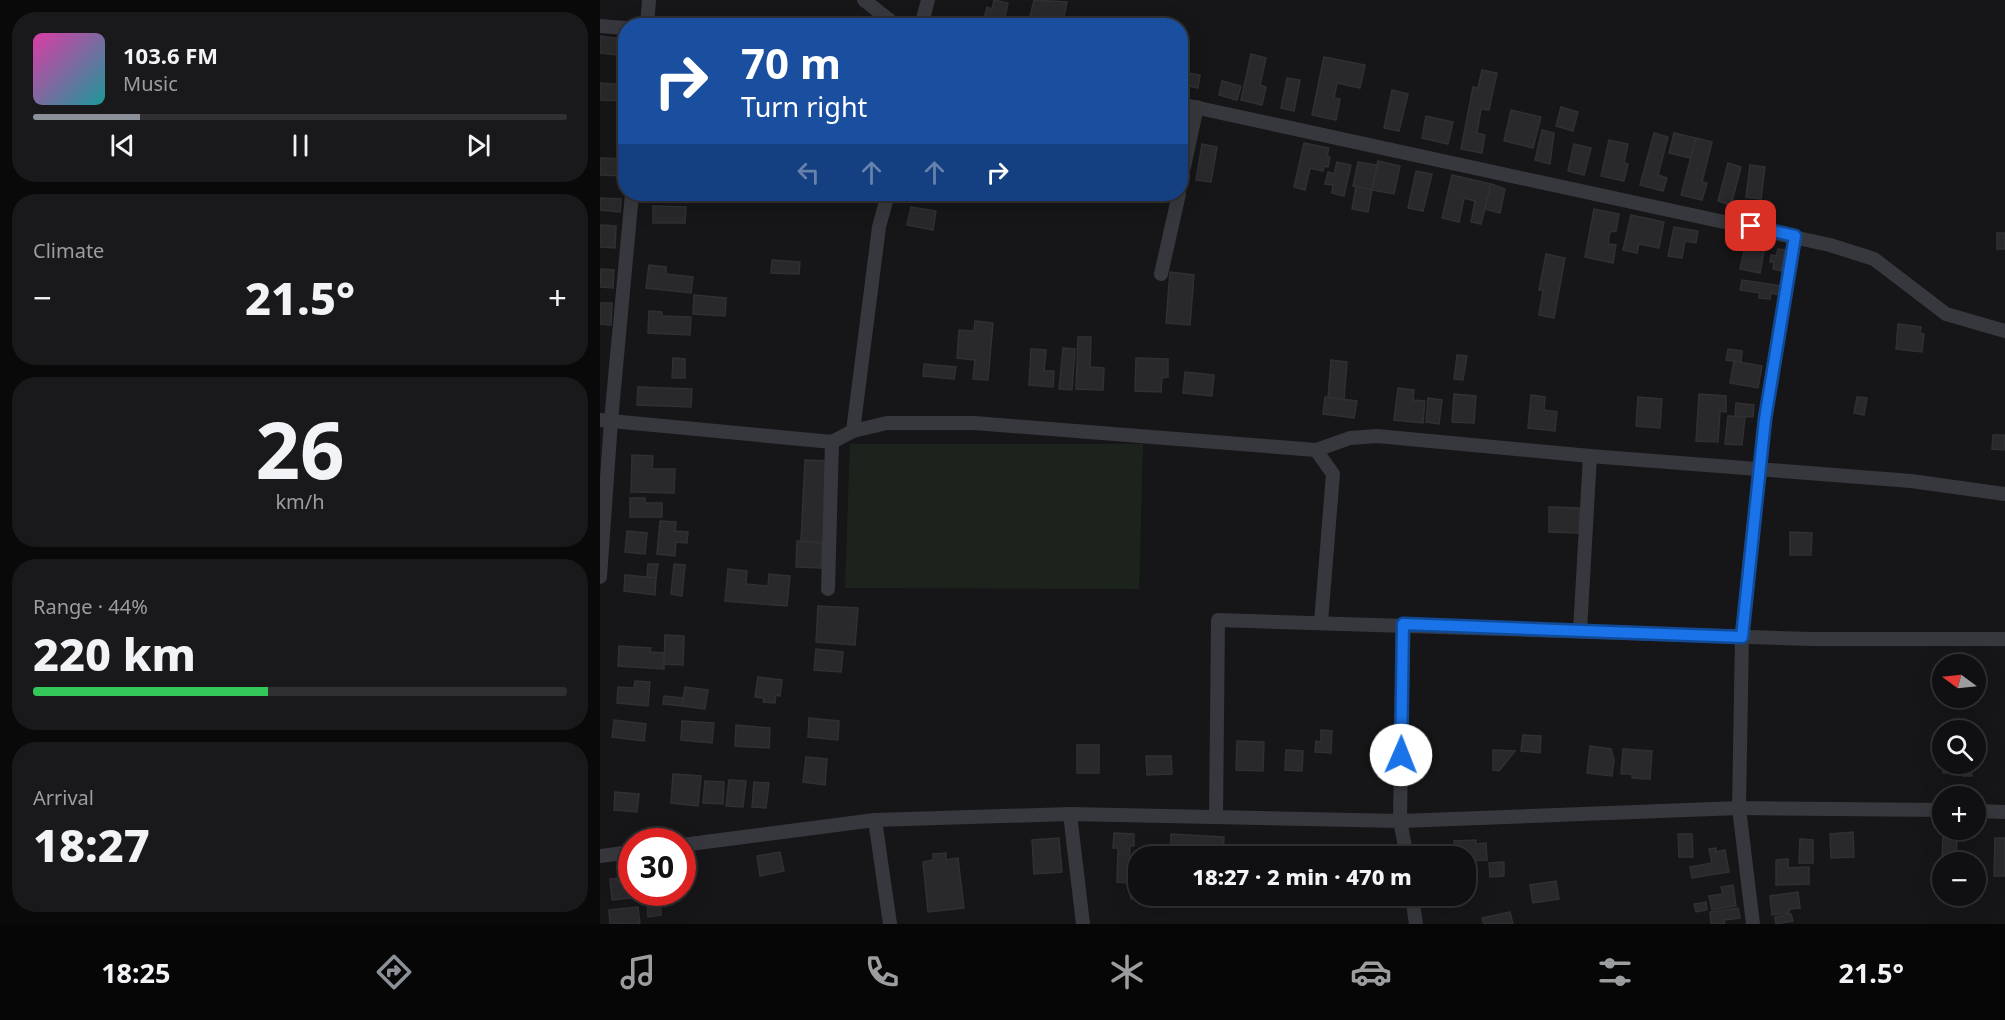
<!DOCTYPE html>
<meta charset="utf-8">
<style>
:root{--surface:#101012;--page:#19191b;--text:#f1f3f6;--muted:#9c9d9f;--line:#303032;--accent:#8c9099}
body{margin:0;font-family:"Noto Sans",sans-serif;background:var(--page);color:var(--text);height:100vh;display:flex;flex-direction:column;font-size:22px;white-space:nowrap}
*{box-sizing:border-box;margin:0}
p{font-size:20px;color:var(--muted)}
.icon{flex:none;width:33px;height:33px;fill:none;stroke:currentColor;stroke-width:2;stroke-linecap:round;stroke-linejoin:round}
.map{position:relative;flex:1;overflow:hidden}
.side{display:flex;flex-direction:column;gap:12px;padding:12px;background:#09090a;width:600px}
.side>*{flex:none}
.guide{position:absolute;left:18px;top:18px;width:570px;height:183px;border-radius:24px;box-shadow:0 6px 24px #0002,0 0 0 2px var(--line);background:#1a4fa0;color:#fff;overflow:hidden}
.needle{width:39px;rotate:285deg}
.controls{position:absolute;left:1332px;top:654px;display:grid;gap:12px}
.controls a{display:grid;place-items:center;width:54px;height:54px;border-radius:50%;background:var(--surface);box-shadow:0 6px 24px #0002,0 0 0 2px var(--line);font-size:30px}
.speed{position:absolute;left:18px;top:828px;display:flex;gap:12px;font-size:30px;font-weight:700;text-align:center}
.speed>*{display:grid;place-content:center;width:78px;height:78px;border-radius:50%;background:var(--surface);box-shadow:0 6px 24px #0002,0 0 0 2px var(--line);line-height:1}
.speed .limit{border:9px solid #d22;background:#fff;color:#111}
.pin{position:absolute;display:grid;place-items:center;width:51px;height:51px;color:#fff;margin:-26px;border-radius:12px;box-shadow:0 3px 9px #0006}
.me{position:absolute;width:66px;margin:-33px;rotate:1deg;stroke-linejoin:round;filter:drop-shadow(0 0 4px #0008)}
.turn{display:flex;align-items:center;gap:21px;height:126px;padding:0 24px;font-size:27px}
.turn .icon{width:78px;height:78px;stroke-width:2.5}
.turn b{display:block;font-size:42px;line-height:51px}
.lanes{display:flex;align-items:center;height:57px;padding:0 24px;background:#0003;justify-content:center;gap:30px;direction:ltr}
.lanes .off{opacity:.35}
.big{font-size:45px;font-weight:800;line-height:1.1}
.side .card{flex:1;display:flex;flex-direction:column;justify-content:center;gap:9px;min-width:0;padding:0 21px;border-radius:24px;background:var(--page)}
.side .dial{align-items:center;gap:0}
.dial b{font-size:78px;line-height:1}
.song{display:flex;align-items:center;gap:18px}
.cover{width:72px;height:72px;border-radius:9px;background:linear-gradient(135deg,hsl(320 70% 55%),hsl(180 70% 35%))}
.played{height:6px;border-radius:3px;background:linear-gradient(90deg,var(--accent) 20%,var(--line) 20%)}
.keys{display:flex;justify-content:space-around;direction:ltr}
.heat{display:flex;justify-content:space-between;align-items:center;font-size:33px;direction:ltr}
.charge{height:9px;border-radius:4px;background:linear-gradient(90deg,#34c759 44%,var(--line) 0)}
.trip{position:absolute;left:528px;top:846px;width:348px;height:60px;border-radius:24px;background:var(--surface);box-shadow:0 6px 24px #0002,0 0 0 2px var(--line);font-weight:800;line-height:60px;text-align:center}
.tabs{display:flex;height:96px;justify-content:space-around;align-items:center;background:#060607;color:var(--muted)}
.tabs .icon{width:42px;height:42px}
.tabs .on{color:var(--accent)}
.tabs b{font-size:27px;color:var(--text)}
main{display:flex;flex:1;min-height:0}
.map>svg:first-child{display:block}
</style>
<main>
<section class="side">
<div class="card">
<div class="song"><i class="cover"></i><div><b>103.6 FM</b><p>Music</p></div></div>
<div class="played"></div>
<div class="keys"><svg class="icon" aria-label="previous" viewBox="0 0 24 24"><path d="M18 5L8 12l10 7zM5 5v14"/></svg><svg class="icon" aria-label="pause" viewBox="0 0 24 24"><path d="M8 5v14M16 5v14"/></svg><svg class="icon" aria-label="next" viewBox="0 0 24 24"><path d="M6 5l10 7-10 7zM19 5v14"/></svg></div>
</div>
<div class="card"><p>Climate</p>
<div class="heat"><a>−</a><b class="big">21.5°</b><a>+</a></div>
</div>
<div class="card dial"><b>26</b><p>km/h</p></div>
<div class="card"><p>Range · 44%</p><b class="big">220 km</b><div class="charge"></div></div>
<div class="card"><p>Arrival</p><b class="big">18:27</b></div>
</section>
<div class="map">
<svg width="1405" height="924" viewBox="0 0 1405 924">
<rect width="100%" height="100%" fill="#161618"/>
<path fill="#1c231d" d="M250 444H543L539 589 245 588Z"/>
<g fill="#29292c" stroke="#303034" stroke-width="1.5">
<path d="M394 0 408 3 403 26 383 23 387 7 392 9Z"/>
<path d="M434 0 467 2 462 26 442 23V26H428Z"/>
<path d="M0 36 26 40V56L0 53Z"/>
<path d="M580 47 587 48 582 72 600 75 598 88 580 84Z"/>
<path d="M651 54 666 58 660 85 666 87 662 105 641 100Z"/>
<path d="M724 57 765 65 760 88 737 83 734 98 740 99 736 120 712 115Z"/>
<path d="M882 70 897 73 889 110 881 109 877 133 885 135 882 153 861 149 873 87 878 88Z"/>
<path d="M687 78 700 80 694 111 681 108Z"/>
<path d="M622 81 641 86 637 100 619 95Z"/>
<path d="M0 83 26 85V101L0 100Z"/>
<path d="M792 90 808 94 799 131 784 128Z"/>
<path d="M961 107 978 112 973 131 956 126Z"/>
<path d="M911 110 941 117 933 148 904 141Z"/>
<path d="M826 116 853 122 848 144 822 138Z"/>
<path d="M942 130 954 133 950 164 935 160Z"/>
<path d="M1054 133 1068 137 1058 175 1067 178 1063 191 1040 185Z"/>
<path d="M1074 133 1096 138 1090 158 1069 153Z"/>
<path d="M1096 138 1112 142 1102 182 1107 183 1102 200 1081 195Z"/>
<path d="M1009 140 1028 144 1024 163 1028 164 1024 181 1001 176Z"/>
<path d="M704 143 729 148 727 156 730 157 728 167 724 166 723 171 710 168 705 190 694 187Z"/>
<path d="M602 144 617 147 611 182 596 180Z"/>
<path d="M974 144 991 148 984 175 968 171Z"/>
<path d="M0 158 25 159 24 176 0 175Z"/>
<path d="M778 161 800 166 794 194 772 190Z"/>
<path d="M737 162 751 165 744 196 732 193 733 185 725 184 728 172 734 174Z"/>
<path d="M758 162 777 165 772 190 753 186Z"/>
<path d="M1128 163 1141 167 1131 205 1118 201Z"/>
<path d="M1150 165 1165 167 1161 199 1146 197Z"/>
<path d="M816 171 832 174 823 211 808 208Z"/>
<path d="M852 175 891 184 881 224 871 222 875 201 864 198 859 222 842 218Z"/>
<path d="M891 184 905 189 900 213 885 209Z"/>
<path d="M756 186 772 190 768 212 752 209Z"/>
<path d="M0 198 21 199 20 212 0 210Z"/>
<path d="M53 206 86 207 85 223H53Z"/>
<path d="M311 207 336 211 333 230 307 225Z"/>
<path d="M994 209 1019 214 1016 231 1010 232 1008 244 1016 245 1013 263 985 257Z"/>
<path d="M1031 215 1064 222 1059 248 1039 244 1037 253 1023 250Z"/>
<path d="M0 225 16 226 15 248 0 247Z"/>
<path d="M1074 227 1098 231 1096 243 1085 241 1082 258 1068 256Z"/>
<rect x="1397" y="233" width="8" height="16"/>
<path d="M1146 242 1165 246 1160 273 1140 269Z"/>
<path d="M1178 249 1185 250 1181 271 1173 269 1174 262H1170L1171 255 1176 256Z"/>
<path d="M946 254 965 258 954 318 939 315 943 290H939Z"/>
<path d="M172 260 200 262 199 274 171 273Z"/>
<path d="M49 265 66 267V274L93 277 91 293 46 288Z"/>
<path d="M1 269 14 270 13 288 0 287Z"/>
<path d="M570 272 594 275 590 325 566 323Z"/>
<path d="M1142 280 1182 286 1180 295 1171 293 1170 299 1159 298 1160 293 1140 290Z"/>
<path d="M94 295 126 298 125 316 93 314Z"/>
<path d="M0 303H12L11 325 0 324Z"/>
<path d="M49 311 62 312V316L91 317 90 335 48 333Z"/>
<path d="M375 321 393 323 388 380 373 379 375 360 357 358 359 330 374 331Z"/>
<path d="M1298 324 1321 327 1320 333 1324 334 1322 352 1296 349Z"/>
<path d="M478 337H491L490 367 504 368 503 390 476 389Z"/>
<path d="M463 348 475 349 472 390 459 389Z"/>
<path d="M431 349 446 350 444 371H454L453 387 429 385Z"/>
<path d="M1128 349 1142 351 1141 362 1126 360Z"/>
<path d="M857 355 867 356 863 380 854 379Z"/>
<path d="M73 358 85 359V378H72Z"/>
<path d="M536 358 568 359V377L562 378 561 392 535 391Z"/>
<path d="M731 360 747 362 744 399 728 398Z"/>
<path d="M1134 361 1162 366 1158 388 1130 383Z"/>
<path d="M324 364 356 367 354 379 323 376Z"/>
<path d="M585 372 614 375 612 396 583 393Z"/>
<path d="M38 387 92 389 91 407 37 405Z"/>
<path d="M798 388 814 390 813 400 825 401 823 423 794 420Z"/>
<path d="M854 394 876 396 874 423 852 422Z"/>
<path d="M1099 394 1126 396V412L1120 411 1118 442 1096 441Z"/>
<path d="M931 395 945 397 944 410 957 412 955 431 928 428Z"/>
<path d="M725 397 757 401 754 418 723 414Z"/>
<path d="M1038 397 1062 399 1060 428 1036 426Z"/>
<path d="M1257 397 1267 398 1264 415 1254 413Z"/>
<path d="M828 398 842 400 839 424 826 422Z"/>
<path d="M1136 403 1154 405 1153 417 1135 416Z"/>
<path d="M1128 416 1145 417 1142 445 1125 444Z"/>
<path d="M1393 435H1405L1404 450 1392 449Z"/>
<path d="M32 455 53 456 52 469H75L74 493 31 492Z"/>
<path d="M205 460 230 461 226 543 201 541Z"/>
<path d="M30 498H45V503H62V517H30Z"/>
<path d="M949 507 979 508V533L949 532Z"/>
<path d="M60 521 76 522 75 531 88 532 87 543 76 542 75 556 57 554Z"/>
<path d="M27 531 47 533 45 554 25 552Z"/>
<path d="M1190 532 1212 533 1211 555H1190Z"/>
<path d="M197 541 222 543 221 568 196 567Z"/>
<path d="M48 564H58L56 578 47 577Z"/>
<path d="M74 564 85 565 82 596 71 594Z"/>
<path d="M128 569 147 571 146 584 168 586 169 574 190 576 187 606 125 601Z"/>
<path d="M25 575 56 578 55 595 24 591Z"/>
<path d="M218 606 258 608 255 645 216 642Z"/>
<path d="M65 635 84 636 83 665 64 664Z"/>
<path d="M19 646 51 648 50 652 64 653V669L18 666Z"/>
<path d="M216 649 243 652 241 672 214 670Z"/>
<path d="M158 677 182 680 180 696 176 695 175 703 163 702 164 698 155 697Z"/>
<path d="M35 681 50 682 48 706 17 703 18 687 34 688Z"/>
<path d="M85 687 108 690 105 709 82 706Z"/>
<path d="M64 696 83 698 82 706 63 704Z"/>
<path d="M209 718 239 721 238 740 208 737Z"/>
<path d="M14 720 46 724 44 741 12 737Z"/>
<path d="M82 721 114 723 112 743 81 740Z"/>
<path d="M136 725 170 728 169 748 135 746Z"/>
<path d="M721 730 732 731 731 753 715 752 716 741 721 742Z"/>
<path d="M923 735 941 736 940 753 921 751Z"/>
<path d="M637 741 664 742 663 771 636 770Z"/>
<rect x="477" y="745" width="22" height="28"/>
<path d="M990 746 1011 749 1014 760 1012 776 987 773Z"/>
<path d="M1023 749 1052 751 1050 779 1032 778V774H1021Z"/>
<path d="M686 750 703 751 702 771 685 770Z"/>
<path d="M893 750 915 751 899 771 893 770Z"/>
<path d="M546 756H571L572 774 547 775Z"/>
<path d="M206 757 227 759 225 785 203 782Z"/>
<path d="M1343 764H1371L1372 776H1363V772L1343 773Z"/>
<path d="M73 774 101 776 98 806 71 803Z"/>
<path d="M129 780 146 781 143 807 126 806Z"/>
<path d="M105 781 124 782 123 804 103 803Z"/>
<path d="M154 782 169 783 166 808 152 807Z"/>
<path d="M15 792 39 794 37 812 14 810Z"/>
<path d="M1253 832 1254 857 1231 858 1230 834Z"/>
<path d="M514 833 534 834V846H530L529 883 517 882 518 848H513Z"/>
<path d="M571 834 624 837 623 856 570 854Z"/>
<path d="M1078 834H1092L1093 857H1079Z"/>
<path d="M1343 836 1357 837 1356 859 1342 858Z"/>
<path d="M459 838 462 872 434 874 432 840Z"/>
<path d="M1395 838H1405V876H1394Z"/>
<path d="M1200 839 1213 840V863H1199Z"/>
<path d="M876 840V844L886 843 887 860 866 861V856H855L854 841Z"/>
<path d="M649 847 650 856H635V848Z"/>
<path d="M1116 848V852L1125 850 1129 872 1092 878 1090 867 1112 863 1109 849Z"/>
<path d="M780 849 781 856H758V853Z"/>
<path d="M180 852 184 871 160 876 157 856Z"/>
<path d="M346 853V860L358 858 364 908 328 912 323 862 333 860V854Z"/>
<path d="M1188 859V868L1209 867V884L1176 885V860Z"/>
<path d="M904 862V876L890 877 889 863Z"/>
<path d="M32 877V892H40V897L12 900 10 879Z"/>
<path d="M956 881 959 899 933 903 930 885Z"/>
<path d="M538 884V896H549L531 899 529 886Z"/>
<path d="M1133 885 1136 906 1112 910 1109 896 1123 894 1121 887Z"/>
<path d="M47 892H60L61 915 48 917Z"/>
<path d="M1198 892 1200 908 1189 909V913L1172 915 1170 896Z"/>
<path d="M1106 902 1107 910 1096 912 1094 904Z"/>
<path d="M38 907 40 924H10L9 910Z"/>
<path d="M1138 908 1140 918 1124 920 1125 924H1111L1110 912Z"/>
<path d="M910 912 913 924H884L882 918Z"/>
<path d="M1191 914 1193 921 1176 924 1175 917Z"/>
</g>
<g fill="none" stroke-linecap="round" stroke-linejoin="round">
<g stroke="#37383d" stroke-width="14">
<path d="M264 0 297 26"/>
<path d="M0 26 26 28"/>
<path d="M47 26 49 0"/>
<path d="M321 26 328 0"/>
<path d="M580 104 1230 245 1274 259 1346 314 1405 331"/>
<path d="M580 185 597 107"/>
<path d="M1195 236 1165 419 1142 635 1139 808 1342 810"/>
<path d="M561 274 579 194"/>
<path d="M0 420 232 442 253 431 287 423H374L716 450 750 438 777 436 990 456 1311 481 1405 494"/>
<path d="M253 431 279 227 288 194"/>
<path d="M716 450 733 474 721 622"/>
<path d="M0 577 11 421 32 194"/>
<path d="M228 589 232 442"/>
<path d="M803 624 800 821 807 856"/>
<path d="M980 631 990 456"/>
<path d="M1376 811 1405 812"/>
<path d="M470 814 483 924"/>
<path d="M616 817 618 620 1212 639H1405"/>
<path d="M275 820 470 814 800 821 1139 808 1153 924"/>
<path d="M82 845 275 820 290 924"/>
<path d="M0 856 32 852"/>
<path d="M812 896 816 924"/>
</g>
</g>
<g fill="none" stroke-linecap="round" stroke-linejoin="round">
<defs>
<path id="route" d="M801 755 803 624 1142 637 1165 419 1195 236 1151 226"/>
</defs>
<use href="#route" stroke="#114b97" stroke-width="15"/>
<use href="#route" stroke="#1a73e8" stroke-width="10"/>
</g>
</svg>
<div class="controls">
<a><svg class="needle" viewBox="-14 -14 28 28"><path d="M0-13l5 13h-10z" fill="#e53935"/><path d="M0 13l5-13h-10z" fill="#9c9d9f"/></svg></a>
<a><svg class="icon" aria-label="search" viewBox="0 0 24 24"><circle cx="10" cy="10" r="6"/><path d="M15 15l6 6"/></svg></a>
<a>+</a>
<a>−</a>
</div>
<div class="speed"><div class="limit">30</div></div>
<div class="pin" style="left:1151px;top:226px;background:#d93025"><svg class="icon" aria-label="arrive" viewBox="0 0 24 24"><path d="M6 21V4h12l-3 4 3 4H6"/></svg></div>
<svg class="me" style="left:801px;top:755px" viewBox="-20 -20 40 40"><circle r="19" fill="#fff"/><path d="M0-13L10 11 0 6-10 11z" fill="#1a73e8"/></svg>
<div class="trip">18:27 · 2 min · 470 m</div>
<div class="guide">
<div class="turn"><svg class="icon" aria-label="right" viewBox="0 0 24 24"><path d="M7 20v-9h11M14 6l5 5-5 5"/></svg><div><b>70 m</b>Turn right</div></div>
<div class="lanes"><svg class="icon off" aria-label="left" viewBox="0 0 24 24"><path d="M17 20v-9H6M10 6l-5 5 5 5"/></svg><svg class="icon off" aria-label="ahead" viewBox="0 0 24 24"><path d="M12 20V5M6 11l6-6 6 6"/></svg><svg class="icon off" aria-label="ahead" viewBox="0 0 24 24"><path d="M12 20V5M6 11l6-6 6 6"/></svg><svg class="icon" aria-label="right" viewBox="0 0 24 24"><path d="M7 20v-9h11M14 6l5 5-5 5"/></svg></div>
</div>
</div>
</main>
<nav class="tabs">
<b>18:25</b>
<svg class="icon on" aria-label="directions" viewBox="0 0 24 24"><path d="M12 3l9 9-9 9-9-9zM9 14v-3h6M13 9l2 2-2 2"/></svg>
<svg class="icon" aria-label="music" viewBox="0 0 24 24"><path d="M9 18V5l10-2v13"/><circle cx="6" cy="18" r="3"/><circle cx="16" cy="16" r="3"/></svg>
<svg class="icon" aria-label="phone" viewBox="0 0 24 24"><path d="M5 4h4l2 5-3 2q2 4 5 5l2-3 5 2v4C11 20 4 13 5 4z"/></svg>
<svg class="icon" aria-label="climate" viewBox="0 0 24 24"><path d="M12 3v18M4 7l16 10M4 17L20 7"/></svg>
<svg class="icon" aria-label="car" viewBox="0 0 24 24"><path d="M5 17H2v-5l4-1 3-4h7l3 4 3 1v5h-3M9 17h6M6 11h13"/><circle cx="7" cy="17" r="2"/><circle cx="17" cy="17" r="2"/></svg>
<svg class="icon" aria-label="filters" viewBox="0 0 24 24"><path d="M4 7h16M4 17h16"/><circle cx="9" cy="7" r="2"/><circle cx="15" cy="17" r="2"/></svg>
<b>21.5°</b>
</nav>
